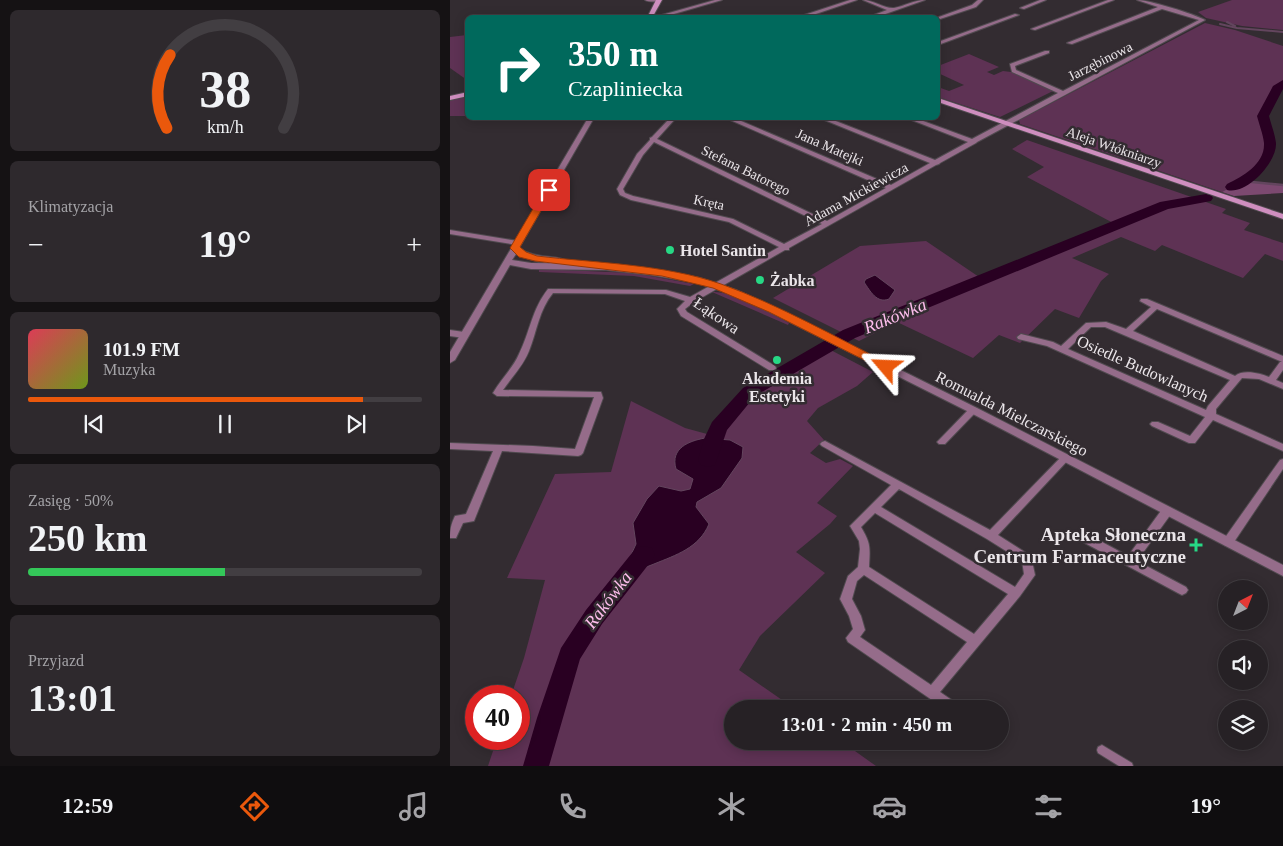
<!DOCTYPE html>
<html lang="pl">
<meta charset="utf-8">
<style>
:root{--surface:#262125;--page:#2e292d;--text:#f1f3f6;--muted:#a4a3a7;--line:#423e42;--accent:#ea580c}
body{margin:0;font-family:Georgia,serif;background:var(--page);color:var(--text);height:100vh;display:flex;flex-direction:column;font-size:19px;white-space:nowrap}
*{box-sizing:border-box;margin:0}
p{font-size:16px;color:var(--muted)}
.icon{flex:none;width:28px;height:28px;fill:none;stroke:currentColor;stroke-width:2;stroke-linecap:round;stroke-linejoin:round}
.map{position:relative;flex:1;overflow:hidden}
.drawer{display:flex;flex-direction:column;gap:10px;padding:10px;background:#151214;width:450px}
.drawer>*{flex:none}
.guide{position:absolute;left:15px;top:15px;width:475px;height:105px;border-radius:8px;box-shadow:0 2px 12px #0003,0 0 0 1px var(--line);background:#00695c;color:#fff;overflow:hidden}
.needle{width:32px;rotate:42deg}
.tools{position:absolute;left:768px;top:580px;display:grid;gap:10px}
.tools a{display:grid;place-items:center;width:50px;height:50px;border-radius:50%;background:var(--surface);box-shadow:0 2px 12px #0003,0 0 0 1px var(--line);font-size:25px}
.speed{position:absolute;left:15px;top:685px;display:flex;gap:10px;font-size:25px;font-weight:700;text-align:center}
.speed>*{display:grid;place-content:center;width:65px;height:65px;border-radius:50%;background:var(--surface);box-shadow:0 2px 12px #0003,0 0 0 1px var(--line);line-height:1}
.speed .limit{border:8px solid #d22;background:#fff;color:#111}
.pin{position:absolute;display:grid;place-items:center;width:42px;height:42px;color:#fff;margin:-21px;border-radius:10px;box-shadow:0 2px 8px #0006}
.me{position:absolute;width:55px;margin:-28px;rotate:296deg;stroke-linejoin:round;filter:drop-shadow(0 0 4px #0008)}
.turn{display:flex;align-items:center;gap:18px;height:105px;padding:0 20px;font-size:22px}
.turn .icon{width:65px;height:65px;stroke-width:2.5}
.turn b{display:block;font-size:35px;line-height:42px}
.big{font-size:38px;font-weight:700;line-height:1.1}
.drawer .widget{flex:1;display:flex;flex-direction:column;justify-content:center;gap:8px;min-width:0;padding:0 18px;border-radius:8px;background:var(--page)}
.drawer .dial{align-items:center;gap:0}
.dial svg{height:130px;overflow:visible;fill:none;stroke:var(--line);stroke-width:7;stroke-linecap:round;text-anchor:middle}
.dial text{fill:var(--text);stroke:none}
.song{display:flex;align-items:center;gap:15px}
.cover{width:60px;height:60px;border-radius:8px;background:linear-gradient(135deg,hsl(350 70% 55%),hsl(80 70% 35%))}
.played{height:5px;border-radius:2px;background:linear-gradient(90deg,var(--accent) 85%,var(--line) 85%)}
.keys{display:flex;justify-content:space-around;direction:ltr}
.heat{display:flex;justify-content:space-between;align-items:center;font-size:28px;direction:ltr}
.charge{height:8px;border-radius:4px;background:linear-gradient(90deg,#34c759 50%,var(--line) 0)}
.trip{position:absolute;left:274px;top:700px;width:285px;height:50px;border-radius:25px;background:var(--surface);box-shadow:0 2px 12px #0003,0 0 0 1px var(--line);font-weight:700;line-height:50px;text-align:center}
.dock{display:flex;height:80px;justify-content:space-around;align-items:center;background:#0f0d0f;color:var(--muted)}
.dock .icon{width:35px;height:35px}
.dock .current{color:var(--accent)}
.dock b{font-size:22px;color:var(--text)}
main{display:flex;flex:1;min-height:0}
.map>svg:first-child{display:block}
</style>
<main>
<section class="drawer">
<div class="widget dial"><svg viewBox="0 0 100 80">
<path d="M14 69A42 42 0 1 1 86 69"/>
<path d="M14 69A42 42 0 0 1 16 24" stroke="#ea580c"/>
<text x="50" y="56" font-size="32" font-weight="700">38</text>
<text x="50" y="72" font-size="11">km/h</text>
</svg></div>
<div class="widget"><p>Klimatyzacja</p>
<div class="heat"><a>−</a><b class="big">19°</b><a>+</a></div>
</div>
<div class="widget">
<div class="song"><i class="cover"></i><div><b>101.9 FM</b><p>Muzyka</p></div></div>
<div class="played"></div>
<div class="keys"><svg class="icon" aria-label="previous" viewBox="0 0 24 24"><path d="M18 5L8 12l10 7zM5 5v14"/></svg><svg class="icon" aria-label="pause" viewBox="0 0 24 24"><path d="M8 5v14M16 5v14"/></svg><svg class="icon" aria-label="next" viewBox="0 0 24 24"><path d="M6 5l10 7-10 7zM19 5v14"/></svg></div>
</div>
<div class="widget"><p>Zasięg · 50%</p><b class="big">250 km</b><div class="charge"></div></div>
<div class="widget"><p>Przyjazd</p><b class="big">13:01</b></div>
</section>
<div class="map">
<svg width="833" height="766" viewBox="0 0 833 766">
<rect width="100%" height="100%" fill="#332c31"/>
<g fill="#5e3254">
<path d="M782 0H833V30L792 26 756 18 748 12Z"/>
<path d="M755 23 785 30 833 46V83L827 88 813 116C815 124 819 134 820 142 823 167 790 183 772 192L570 124 569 120Z"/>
<path d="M17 35H18L17 80 0 68V37Z"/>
<path d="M519 54 549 67 537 72 544 75 553 71 561 72 603 91 550 117 488 97V87L499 91 514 85 488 73V66Z"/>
<path d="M17 97V116H0V100Z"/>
<path d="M577 140 776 209 772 213 800 223 794 230 833 243V261L815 254 793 278 712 245 705 251 671 237 622 258 659 274 651 281 629 318 605 309 570 343 549 335 523 358 447 322 409 341 323 298 410 246 476 241 532 279 665 224 577 177 594 167 562 149Z"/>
<path d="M89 269 184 273 244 284 240 286 184 276 89 272Z"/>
<path d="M262 292C283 290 319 313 339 323L338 325Z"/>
<path d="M371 345 423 372 407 386 368 408 357 421 374 440 360 453 376 463 390 459 403 466 367 503 387 516 380 524 346 552 375 573 310 636 289 670 345 709H282V741H391L426 766H38L47 739H69V696H61L74 658 95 580 57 578 105 474 161 472 181 401 235 428 257 434 291 391Z"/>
</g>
<path fill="#7c4970" d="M792 181 833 185V193L784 196 772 192Z"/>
<g fill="#290022" stroke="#63455e">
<path d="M425 275 445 290 439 299C427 304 420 291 414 282L416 279Z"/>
<path d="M255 438 280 440 293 447 292 458 271 488 247 502 246 507 259 524C249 548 226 555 204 564 195 567 188 572 178 573L174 570 186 544 183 523 197 499 209 486 231 491 240 489 243 479 226 469C220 448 239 441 255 438Z"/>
</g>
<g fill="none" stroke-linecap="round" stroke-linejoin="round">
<g stroke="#63455e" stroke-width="2">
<path d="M777 22 785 26"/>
<path d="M770 24 787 28 833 32"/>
</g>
<path stroke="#63455e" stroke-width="2.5" d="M792 181 833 185"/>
<g fill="#290022" fill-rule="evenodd">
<path d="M833 80V89L819 116C821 124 825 134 826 143 827 162 797 195 777 190L775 187 777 184C793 176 815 164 814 143 813 134 809 124 807 116L823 86Z"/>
<path d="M756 194 761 195 763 198 761 201 718 209 405 338 305 396 277 430 265 465 258 467 251 465 248 460 254 439 262 422 293 388 393 330 710 202Z"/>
<path d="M194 546 202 548 205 554 202 560 152 624 130 659 99 766H73L87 718 111 648 136 610 186 548Z"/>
</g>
<defs>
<path id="pedestrian" d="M652 745 682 763 683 766H669L648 753 647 750 648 747Z"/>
<g id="minor">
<path d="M195 0H211C208 2 198 2 195 0Z"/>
<path d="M265 0H272L210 18H201Z"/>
<path d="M400 0H407L354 18H345Z"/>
<path d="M413 0C423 0 435 9 444 8 455 6 464 0 475 0L424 18H416L437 10Z"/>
<path d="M528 0H533L526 7 490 19H488V18H486L522 5Z"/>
<path d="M590 0H596L574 9 570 8Z"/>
<path d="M658 0H664L585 30 581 29Z"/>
<path d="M687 0C699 0 744 14 755 20L527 142 526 143 490 163 489 164 486 165 339 248V250H335L244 302 235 309 237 312 325 366 326 368 325 370H319L231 316 227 309 235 301 215 294 103 293C89 310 87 331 79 351 73 366 62 377 53 390L151 392 153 398 133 453 131 455 128 456 52 451 24 521 13 523 6 538H0C0 530 1 524 5 516L16 514 43 451 0 449V443L83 446 125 449 144 397 47 396 43 393C51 379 63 368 69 354 80 332 82 309 98 289L216 290 240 297 329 247 279 222 181 200 170 195 167 189 187 154 200 140V138L202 137 220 118H226L207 139 377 221 436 188 278 119 277 118H284L441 185 480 163 372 119 371 118H378L485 160 518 142 459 119 458 118H465L522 139 608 93 562 72 560 64 595 51H599V53L565 66 566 70 613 91 749 20 712 9 622 44 617 43 708 7ZM204 142 372 224 334 244 283 219 183 196 175 193 173 189 193 155Z"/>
<path d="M565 14 569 15 488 45V42Z"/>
<path d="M0 230 68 241 72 243 68 245 0 234Z"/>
<path d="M691 299H697L833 356V370L826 380 833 383V389L809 379 792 378 766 409V414L833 444V451L763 420 745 443H739L702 426 700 424 702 422H708L740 436 755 417 597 346 568 339 567 337 571 334 603 342 611 346 636 323 656 322 676 329 701 307 690 301ZM707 309 830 361H832L830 362 819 377C810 373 793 369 785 376L683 331ZM641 327H655L780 380 758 406 756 410 618 349Z"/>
<path d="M0 330 14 332 18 335 14 338 0 336Z"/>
<path d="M523 407 528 410 526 412 495 444H489L487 442 489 440 520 408Z"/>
<path d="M375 441 540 530 612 456H618L620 458 548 535 581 556 585 575 570 596 490 692 509 705 511 709H495L398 642 396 638 403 629 399 616 390 599 398 576 408 567 410 549 409 541 400 526 441 485 372 446 370 444 372 442ZM449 489 537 539 572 561 574 574 565 587 431 507ZM425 513 558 594 524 634 419 567C420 547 421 544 411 527ZM414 575 517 642 481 685 410 637 415 630 411 616 402 599 407 581Z"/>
<path d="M833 459V469L782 545 778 546 774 545 773 542 774 539 830 460Z"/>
<path d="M717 507 721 508 722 511 721 514 687 561 736 587 738 590 736 593 732 595 728 593 633 542 632 539 633 536 637 535 641 536 678 556 713 508Z"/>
</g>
<path id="tertiary" d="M138 118H144L69 248C86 260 107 254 117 261 107 268 77 259 66 254L62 260 81 263 156 264 201 269 250 278 286 290 326 308 527 408 833 565V576L519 412 320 312 280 294 248 283 201 275 156 270 81 269 60 265 5 360 0 363V352Z"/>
<g id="secondary">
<path d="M206 0H212L202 18H197Z"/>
<path d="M18 92V96L0 100V96Z"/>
<path d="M488 98 833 214V219L488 102Z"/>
</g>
</defs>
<use href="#pedestrian" stroke="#504a4f" stroke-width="2"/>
<use href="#minor" stroke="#504a4f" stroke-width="2"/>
<use href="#tertiary" stroke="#504a4f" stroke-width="2"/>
<use href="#secondary" stroke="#504a4f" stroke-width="2"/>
<use href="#pedestrian" fill="#956c8a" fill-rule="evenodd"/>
<use href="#minor" fill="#956c8a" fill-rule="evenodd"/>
<use href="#tertiary" fill="#956c8a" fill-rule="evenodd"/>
<use href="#secondary" fill="#cf8ebf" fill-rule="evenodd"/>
</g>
<path fill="#ea580c" stroke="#983908" d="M99 187 103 190 70 247 76 252 87 256C146 263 214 264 271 284 330 305 385 337 440 364L442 367 436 370 432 369 319 312 263 288 212 276 85 261 69 257 60 248 94 190Z"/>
<g fill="#27d885" stroke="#332c31" stroke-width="2">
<circle cx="220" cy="250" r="5"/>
<circle cx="310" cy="280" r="5"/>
<circle cx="327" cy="360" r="5"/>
<path d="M743.5 537.5h5v5h5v5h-5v5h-5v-5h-5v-5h5z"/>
</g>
<g text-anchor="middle" stroke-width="5" stroke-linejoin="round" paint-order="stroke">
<g font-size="14" fill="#ebe6ea" stroke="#332c31">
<text transform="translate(650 61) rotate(-27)" y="5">Jarzębinowa</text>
<text transform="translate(380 147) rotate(24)" y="5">Jana Matejki</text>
<text transform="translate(664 147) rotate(19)" y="5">Aleja Włókniarzy</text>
<text transform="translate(296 170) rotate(26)" y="5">Stefana Batorego</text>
<text transform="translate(406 194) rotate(-29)" y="5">Adama Mickiewicza</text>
<text transform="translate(259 202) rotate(12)" y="5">Kręta</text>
</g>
<g font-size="16" font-weight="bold" fill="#ebe6ea" stroke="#332c31" text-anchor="start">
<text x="230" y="256">Hotel Santin</text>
<text x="320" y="286">Żabka</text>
<text x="327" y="384" text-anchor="middle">Akademia<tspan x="327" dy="18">Estetyki</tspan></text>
</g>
<g font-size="16" fill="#ebe6ea" stroke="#332c31">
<text transform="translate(267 315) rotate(34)" y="6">Łąkowa</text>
<text transform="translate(693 368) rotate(24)" y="6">Osiedle Budowlanych</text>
<text transform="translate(562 413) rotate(27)" y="6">Romualda Mielczarskiego</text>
</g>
<g font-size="18" font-style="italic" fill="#febeed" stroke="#332c31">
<text transform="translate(445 316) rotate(-22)" y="6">Rakówka</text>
<text transform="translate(158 600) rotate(-53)" y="6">Rakówka</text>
</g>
<g font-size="19" font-weight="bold" fill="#ebe6ea" stroke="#332c31" text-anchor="end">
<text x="736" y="541">Apteka Słoneczna<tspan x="736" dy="22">Centrum Farmaceutyczne</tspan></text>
</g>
</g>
</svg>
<div class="tools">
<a><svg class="needle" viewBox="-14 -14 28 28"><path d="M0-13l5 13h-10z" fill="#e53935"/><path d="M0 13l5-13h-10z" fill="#a4a3a7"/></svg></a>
<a><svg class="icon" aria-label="sound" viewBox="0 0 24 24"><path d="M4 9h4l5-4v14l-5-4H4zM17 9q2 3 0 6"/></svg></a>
<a><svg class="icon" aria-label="layers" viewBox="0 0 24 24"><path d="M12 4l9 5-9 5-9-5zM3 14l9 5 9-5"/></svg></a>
</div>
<div class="speed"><div class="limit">40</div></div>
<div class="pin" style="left:99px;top:190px;background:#d93025"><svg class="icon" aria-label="arrive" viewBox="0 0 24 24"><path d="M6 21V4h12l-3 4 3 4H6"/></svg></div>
<svg class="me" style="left:436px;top:367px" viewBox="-20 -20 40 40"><path d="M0-17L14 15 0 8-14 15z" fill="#ea580c" stroke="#fff" stroke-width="4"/></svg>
<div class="trip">13:01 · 2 min · 450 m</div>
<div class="guide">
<div class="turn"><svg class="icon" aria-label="right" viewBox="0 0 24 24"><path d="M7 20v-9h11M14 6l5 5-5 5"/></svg><div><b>350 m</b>Czapliniecka</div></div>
</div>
</div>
</main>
<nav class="dock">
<b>12:59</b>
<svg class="icon current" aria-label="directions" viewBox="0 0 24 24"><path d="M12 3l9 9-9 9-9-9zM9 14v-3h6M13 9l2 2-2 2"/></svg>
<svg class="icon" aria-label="music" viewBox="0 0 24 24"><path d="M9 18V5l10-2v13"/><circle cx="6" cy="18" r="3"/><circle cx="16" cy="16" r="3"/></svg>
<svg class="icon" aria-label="phone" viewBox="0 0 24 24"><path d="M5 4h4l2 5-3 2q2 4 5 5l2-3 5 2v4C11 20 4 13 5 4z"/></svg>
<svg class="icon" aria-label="climate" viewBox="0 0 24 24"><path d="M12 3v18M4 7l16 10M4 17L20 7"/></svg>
<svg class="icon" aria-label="car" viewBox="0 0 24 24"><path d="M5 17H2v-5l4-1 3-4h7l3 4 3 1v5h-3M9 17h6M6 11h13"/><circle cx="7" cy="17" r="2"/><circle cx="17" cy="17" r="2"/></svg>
<svg class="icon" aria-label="filters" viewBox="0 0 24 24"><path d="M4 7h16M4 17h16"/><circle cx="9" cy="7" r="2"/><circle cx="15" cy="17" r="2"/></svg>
<b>19°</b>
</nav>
